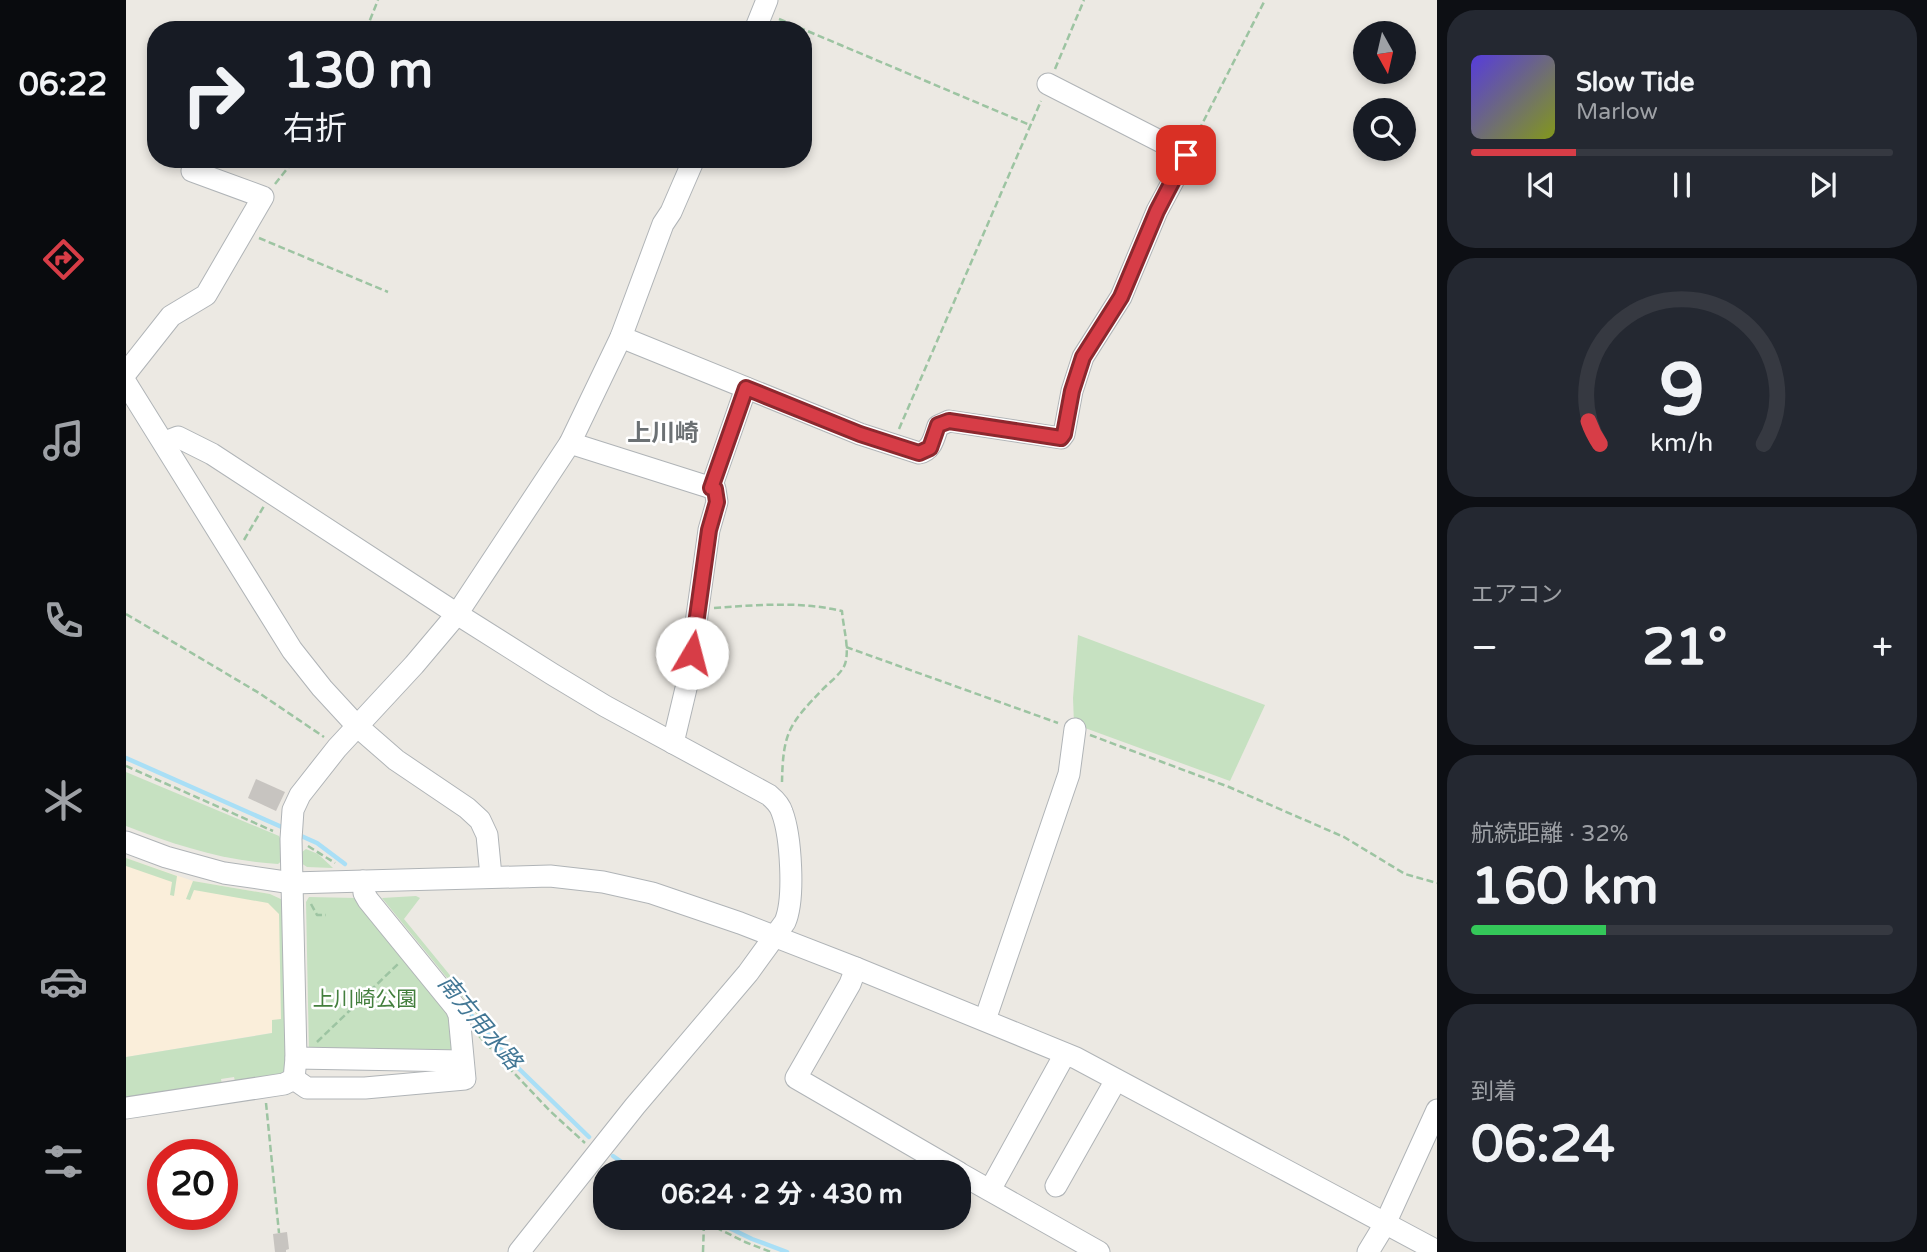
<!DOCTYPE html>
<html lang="ja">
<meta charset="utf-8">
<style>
:root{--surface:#171b24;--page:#242831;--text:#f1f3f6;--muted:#9ea1a6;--line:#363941;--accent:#d73d47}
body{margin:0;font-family:"Varela Round","Noto Sans JP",sans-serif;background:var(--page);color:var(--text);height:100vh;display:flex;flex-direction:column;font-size:26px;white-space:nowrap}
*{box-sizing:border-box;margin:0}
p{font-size:23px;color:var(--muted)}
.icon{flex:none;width:38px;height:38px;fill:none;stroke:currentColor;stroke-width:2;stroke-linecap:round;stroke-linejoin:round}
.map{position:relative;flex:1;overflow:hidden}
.panel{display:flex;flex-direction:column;gap:10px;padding:10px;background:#0d0f14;width:490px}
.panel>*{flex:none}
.hud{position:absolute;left:21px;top:21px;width:665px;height:147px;border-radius:28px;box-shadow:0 4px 10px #0003;background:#171b24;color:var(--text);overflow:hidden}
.needle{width:46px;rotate:172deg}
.buttons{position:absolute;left:1227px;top:21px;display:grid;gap:14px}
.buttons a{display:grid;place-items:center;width:63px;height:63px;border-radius:50%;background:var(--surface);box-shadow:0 4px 10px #0003;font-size:35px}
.speed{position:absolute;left:21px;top:1139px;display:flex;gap:14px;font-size:35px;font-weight:700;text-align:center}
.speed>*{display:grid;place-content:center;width:91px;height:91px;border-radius:50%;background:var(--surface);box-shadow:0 4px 10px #0003;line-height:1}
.speed .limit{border:10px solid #d22;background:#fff;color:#111}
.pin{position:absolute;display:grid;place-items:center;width:60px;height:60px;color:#fff;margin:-30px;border-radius:14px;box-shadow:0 4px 10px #0006}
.me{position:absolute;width:77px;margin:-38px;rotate:8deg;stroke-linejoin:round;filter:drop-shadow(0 0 5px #0008)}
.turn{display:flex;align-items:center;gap:24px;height:147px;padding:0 21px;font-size:32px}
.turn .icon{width:91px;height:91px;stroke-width:2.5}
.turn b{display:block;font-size:49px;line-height:60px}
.big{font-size:52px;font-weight:700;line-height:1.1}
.panel .card{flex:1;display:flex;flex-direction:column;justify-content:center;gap:10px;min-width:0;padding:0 24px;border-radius:28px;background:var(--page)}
.panel .dial{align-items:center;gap:0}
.dial svg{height:182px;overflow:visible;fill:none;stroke:var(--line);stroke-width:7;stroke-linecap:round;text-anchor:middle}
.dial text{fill:var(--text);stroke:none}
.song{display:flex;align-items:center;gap:21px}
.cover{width:84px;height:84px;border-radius:10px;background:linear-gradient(135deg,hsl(250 70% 55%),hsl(70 70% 35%))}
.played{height:7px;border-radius:4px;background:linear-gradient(90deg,var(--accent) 25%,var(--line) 25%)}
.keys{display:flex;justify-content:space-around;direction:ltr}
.heat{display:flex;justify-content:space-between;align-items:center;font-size:38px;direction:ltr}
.charge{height:10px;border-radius:5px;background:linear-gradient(90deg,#34c759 32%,var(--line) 0)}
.trip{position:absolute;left:467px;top:1160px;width:378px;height:70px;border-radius:28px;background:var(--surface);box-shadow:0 4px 10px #0003;font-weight:700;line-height:70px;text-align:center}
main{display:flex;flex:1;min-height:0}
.tabs{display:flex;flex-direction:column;width:126px;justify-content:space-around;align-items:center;background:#090b0e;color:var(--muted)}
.tabs .icon{width:49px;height:49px}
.tabs .active{color:var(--accent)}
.tabs b{font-size:32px;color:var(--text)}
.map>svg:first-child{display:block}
</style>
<main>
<nav class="tabs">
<b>06:22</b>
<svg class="icon active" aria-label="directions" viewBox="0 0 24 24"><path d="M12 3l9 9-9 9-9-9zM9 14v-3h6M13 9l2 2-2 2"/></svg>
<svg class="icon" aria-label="music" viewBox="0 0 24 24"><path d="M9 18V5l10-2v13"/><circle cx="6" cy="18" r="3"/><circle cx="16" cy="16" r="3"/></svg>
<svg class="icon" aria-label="phone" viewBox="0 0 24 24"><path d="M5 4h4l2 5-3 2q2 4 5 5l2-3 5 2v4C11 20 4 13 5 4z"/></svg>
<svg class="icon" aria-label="climate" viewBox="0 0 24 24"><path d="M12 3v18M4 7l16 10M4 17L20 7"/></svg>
<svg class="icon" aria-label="car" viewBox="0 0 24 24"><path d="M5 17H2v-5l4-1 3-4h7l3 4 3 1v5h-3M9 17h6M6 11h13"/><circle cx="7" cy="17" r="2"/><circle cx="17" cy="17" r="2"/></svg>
<svg class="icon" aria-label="filters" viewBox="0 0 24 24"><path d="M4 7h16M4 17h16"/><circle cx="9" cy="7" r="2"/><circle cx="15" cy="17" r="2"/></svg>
</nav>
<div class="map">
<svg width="1311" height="1252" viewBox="0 0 1311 1252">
<rect width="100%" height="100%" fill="#ece9e3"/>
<path fill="#faeeda" d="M0 858 67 881 144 894 157 900 163 1030 0 1057Z"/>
<g fill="#c6e1c1">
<path d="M952 635 1139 705 1104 781 948 724 947 698Z"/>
<path d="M0 772 153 836 158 848V859L152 864C98 861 49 845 0 826Z"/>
<path d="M180 849 192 854 207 868 181 867 172 861 171 856Z"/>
<path d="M0 858 51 876 48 896 44 895 46 882 0 866Z"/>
<path d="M67 881 144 894 157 900 161 1069 154 1074 109 1081 108 1077 95 1079 96 1085 0 1100V1057L146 1033V1020L155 1019 153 914 142 903 68 890 64 900 60 899Z"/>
<path d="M290 896 294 898 278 919 363 1023 361 1027 256 898Z"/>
<path d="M183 897 230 898 325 1018 330 1054H183L180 902Z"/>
</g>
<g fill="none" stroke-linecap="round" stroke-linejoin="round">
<g stroke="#a9dff6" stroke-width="4.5">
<path d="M0 758 158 828"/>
<path d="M173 835 191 843 219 864"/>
<path d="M340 1009 386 1062 463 1137"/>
<path d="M487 1156 510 1172"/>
<path d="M583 1218 626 1239 661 1252"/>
</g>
</g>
<g fill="#c7c4c0">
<path d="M130 779 159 792 150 811 122 798Z"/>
<path d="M161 1232 163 1249 160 1250V1252H149L147 1234Z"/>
</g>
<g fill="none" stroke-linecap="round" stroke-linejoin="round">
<defs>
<g id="minor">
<path d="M629 30 641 0"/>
<path d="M495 337 734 434 793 453C806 451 808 437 812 426L823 421 935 438 938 434 946 391 957 357 995 297 1031 211 1061 155 922 84"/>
<path d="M0 373 45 316 80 295 137 197 66 171"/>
<path d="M0 383 166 650 196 688 231 726 270 760 341 808 354 820 361 835 365 876"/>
<path d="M39 442 52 437 86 454 331 614 426 674 479 706 643 795C649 800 654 805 656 812 665 836 669 899 659 922L622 973 509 1106 393 1252"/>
<path d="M444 443 589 489 591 502 583 530 562 680 547 743"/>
<path d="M585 488 620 388"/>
<path d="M0 842 40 857 98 873 166 883 424 876 477 882 526 893 614 923 730 968 950 1058 1311 1251"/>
<path d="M730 968 724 984 670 1078 832 1172"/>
<path d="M859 1020 943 774 949 729"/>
<path d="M170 1058 336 1061"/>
<path d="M168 1079 181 1088H239L339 1079 333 1015 330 1008 242 900 238 893 237 881"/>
<path d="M0 1108 158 1084 168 1079 170 1058 165 839 167 810 174 795 211 748 288 665 331 614 444 443 495 337 537 224 545 212 568 159"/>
<path d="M833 1173 973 1252"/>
<path d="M930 1186 990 1080"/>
<path d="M864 1190 939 1054"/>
<path d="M1242 1252 1259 1224 1311 1110"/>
</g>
</defs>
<use href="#minor" stroke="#b0b4b7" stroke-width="23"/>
<g stroke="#9dc4a2" stroke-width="2.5" stroke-dasharray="7 3.5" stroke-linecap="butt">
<path d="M653 19 904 125"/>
<path d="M240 30 252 0"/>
<path d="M929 69 958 0"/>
<path d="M1068 140 1139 0"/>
<path d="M149 184 169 159"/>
<path d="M133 238 262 292"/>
<path d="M773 429 915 101"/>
<path d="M118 540 138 506"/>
<path d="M588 608C632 605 673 601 716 611 717 627 724 649 719 664 716 673 704 682 698 688 663 724 657 732 656 782"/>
<path d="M0 614 133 693 198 737"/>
<path d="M720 647 932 723"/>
<path d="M964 735 1103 787 1218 837 1279 874 1311 883"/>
<path d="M0 766 147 831"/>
<path d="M182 846 209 863"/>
<path d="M185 904 191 915H200"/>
<path d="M353 1036 424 1111 459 1143"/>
<path d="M191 1042 272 964"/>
<path d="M140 1103 153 1233"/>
<path d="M488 1163 502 1172"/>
<path d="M571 1218 619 1242 645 1252"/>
<path d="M577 1252 578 1223"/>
</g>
<use href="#minor" stroke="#fff" stroke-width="21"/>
</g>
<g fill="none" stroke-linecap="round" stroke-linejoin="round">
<defs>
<path id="route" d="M566 653 583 530 591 502 589 489 585 488 620 388 734 434 793 453 804 448 812 425 823 421 935 438 938 434 946 391 957 357 995 297 1031 211 1060 155"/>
</defs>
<use href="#route" stroke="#8c282e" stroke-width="18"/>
<use href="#route" stroke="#d73d47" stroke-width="12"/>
</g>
<g text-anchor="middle" stroke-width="5" stroke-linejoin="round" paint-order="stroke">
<g font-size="21" fill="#437f3d" stroke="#fff">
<text x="239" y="1006">上川崎公園</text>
</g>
<g font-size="23" font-style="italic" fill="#427795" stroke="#fff">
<text transform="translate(354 1022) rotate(50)" y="8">南方用水路</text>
</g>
<g font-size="24" font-weight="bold" fill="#6c7174" stroke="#fff">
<text x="537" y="441">上川崎</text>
</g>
</g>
</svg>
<div class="buttons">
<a><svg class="needle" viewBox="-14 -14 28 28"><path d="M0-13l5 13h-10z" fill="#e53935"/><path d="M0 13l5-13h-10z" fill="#9ea1a6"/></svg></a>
<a><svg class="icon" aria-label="search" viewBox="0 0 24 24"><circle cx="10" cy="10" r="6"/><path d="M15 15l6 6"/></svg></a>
</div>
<div class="speed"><div class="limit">20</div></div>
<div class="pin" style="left:1060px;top:155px;background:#d93025"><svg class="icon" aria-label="arrive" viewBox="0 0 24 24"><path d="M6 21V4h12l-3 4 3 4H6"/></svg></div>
<svg class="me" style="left:566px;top:653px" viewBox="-20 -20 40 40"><circle r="19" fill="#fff"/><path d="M0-13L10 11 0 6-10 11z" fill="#d73d47"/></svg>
<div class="trip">06:24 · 2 分 · 430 m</div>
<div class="hud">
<div class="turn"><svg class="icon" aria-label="right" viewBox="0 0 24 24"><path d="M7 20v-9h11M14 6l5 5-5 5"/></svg><div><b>130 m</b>右折</div></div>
</div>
</div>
<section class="panel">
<div class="card">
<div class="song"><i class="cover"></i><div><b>Slow Tide</b><p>Marlow</p></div></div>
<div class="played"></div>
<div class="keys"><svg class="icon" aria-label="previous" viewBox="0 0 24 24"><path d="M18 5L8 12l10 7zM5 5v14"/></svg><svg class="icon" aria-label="pause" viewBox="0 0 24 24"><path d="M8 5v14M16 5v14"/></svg><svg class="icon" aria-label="next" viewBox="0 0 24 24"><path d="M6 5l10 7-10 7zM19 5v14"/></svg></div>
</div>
<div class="card dial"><svg viewBox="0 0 100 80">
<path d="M14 69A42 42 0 1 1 86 69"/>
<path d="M14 69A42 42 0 0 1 9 59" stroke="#d73d47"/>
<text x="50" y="56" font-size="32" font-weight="700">9</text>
<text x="50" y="72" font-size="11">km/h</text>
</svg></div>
<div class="card"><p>エアコン</p>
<div class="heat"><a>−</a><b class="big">21°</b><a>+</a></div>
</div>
<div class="card"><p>航続距離 · 32%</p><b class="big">160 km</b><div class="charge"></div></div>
<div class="card"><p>到着</p><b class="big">06:24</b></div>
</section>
</main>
